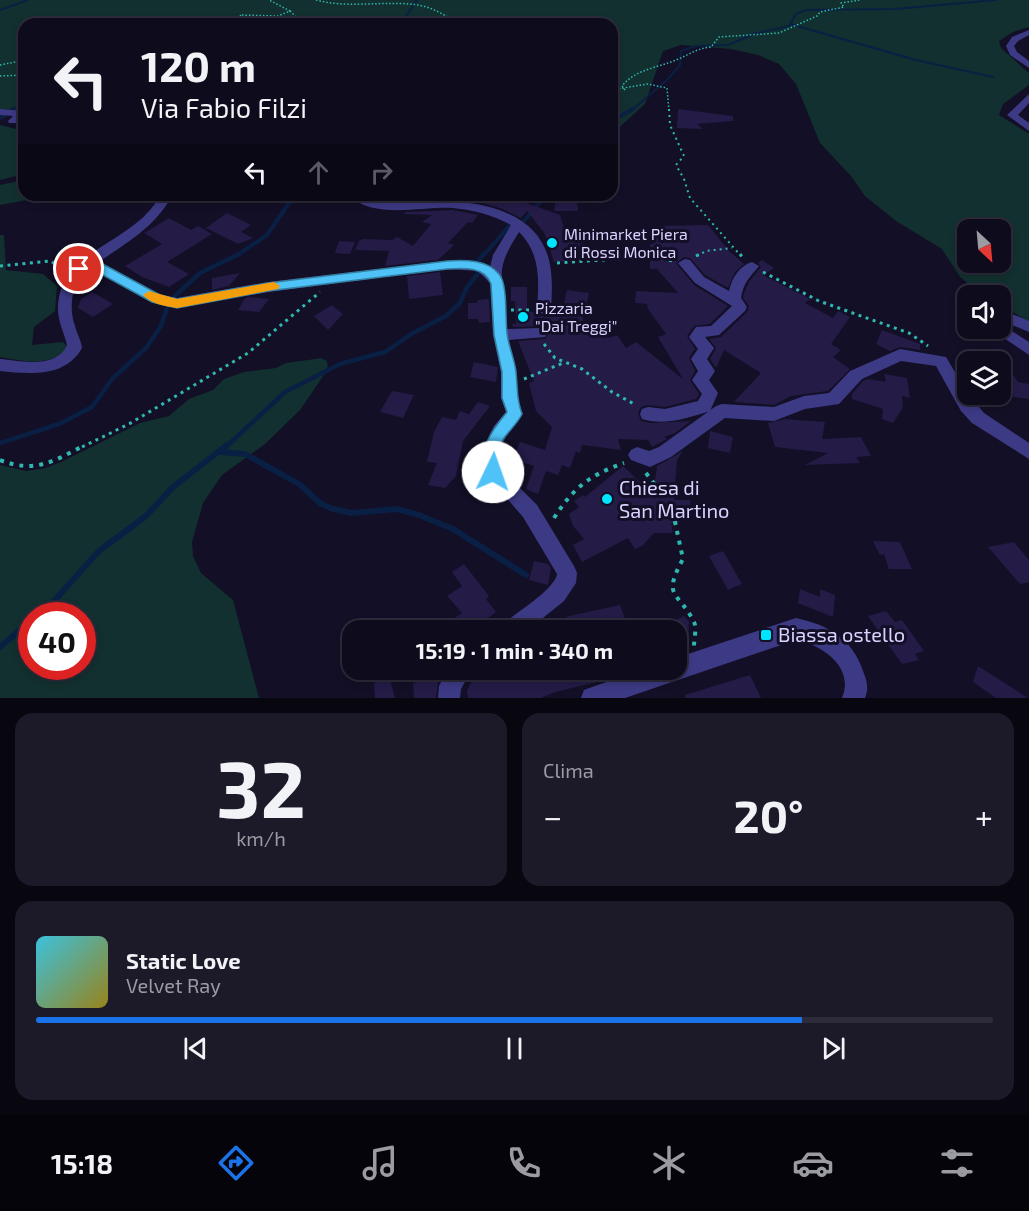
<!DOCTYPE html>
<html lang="it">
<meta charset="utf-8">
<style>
:root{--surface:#0e0b1c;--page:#1c1929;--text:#f1f3f6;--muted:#9b9ba3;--line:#2e2b3b;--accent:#1a73e8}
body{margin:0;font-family:"Exo 2",sans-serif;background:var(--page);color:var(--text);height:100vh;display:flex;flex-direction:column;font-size:22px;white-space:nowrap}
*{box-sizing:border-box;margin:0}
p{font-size:20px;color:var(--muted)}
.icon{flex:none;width:33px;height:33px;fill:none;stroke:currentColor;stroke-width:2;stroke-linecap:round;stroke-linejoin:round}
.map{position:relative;height:698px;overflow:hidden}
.details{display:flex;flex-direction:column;gap:15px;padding:15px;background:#08060f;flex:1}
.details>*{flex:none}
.banner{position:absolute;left:18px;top:18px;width:600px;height:183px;border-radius:18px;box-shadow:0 3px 9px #0003,0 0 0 2px var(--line);background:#0e0b1c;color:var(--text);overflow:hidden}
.needle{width:39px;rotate:154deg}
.tools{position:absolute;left:957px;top:219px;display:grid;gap:12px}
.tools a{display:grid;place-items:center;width:54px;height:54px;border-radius:12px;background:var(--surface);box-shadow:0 3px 9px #0003,0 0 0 2px var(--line);font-size:30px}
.speed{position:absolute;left:18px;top:602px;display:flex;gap:12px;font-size:30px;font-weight:700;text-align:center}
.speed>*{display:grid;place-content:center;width:78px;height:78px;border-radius:50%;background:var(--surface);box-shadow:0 3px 9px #0003,0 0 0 2px var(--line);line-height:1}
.speed .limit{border:9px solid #d22;background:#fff;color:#111}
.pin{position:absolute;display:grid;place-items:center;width:51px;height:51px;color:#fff;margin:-26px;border:3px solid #fff;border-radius:50%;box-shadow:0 2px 6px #0007}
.me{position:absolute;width:66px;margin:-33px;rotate:3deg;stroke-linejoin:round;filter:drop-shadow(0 0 4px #0008)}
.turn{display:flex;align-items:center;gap:21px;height:126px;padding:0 24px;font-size:27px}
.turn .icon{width:78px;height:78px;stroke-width:2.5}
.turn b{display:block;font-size:42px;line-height:51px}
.lanes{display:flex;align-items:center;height:57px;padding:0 24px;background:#0003;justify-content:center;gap:30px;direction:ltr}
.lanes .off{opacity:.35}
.big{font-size:45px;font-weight:700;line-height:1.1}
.details .tile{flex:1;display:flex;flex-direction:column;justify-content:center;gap:9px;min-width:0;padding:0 21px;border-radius:18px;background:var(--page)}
.details .dial{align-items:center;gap:0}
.dial b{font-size:78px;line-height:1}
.song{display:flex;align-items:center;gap:18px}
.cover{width:72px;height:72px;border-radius:9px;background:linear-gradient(135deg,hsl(190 70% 55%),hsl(50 70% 35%))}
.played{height:6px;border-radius:3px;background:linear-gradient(90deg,var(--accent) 80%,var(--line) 80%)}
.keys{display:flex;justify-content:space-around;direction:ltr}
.heat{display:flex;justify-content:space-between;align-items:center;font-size:33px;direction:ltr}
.details .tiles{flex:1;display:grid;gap:15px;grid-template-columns:1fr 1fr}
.tile:last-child{grid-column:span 2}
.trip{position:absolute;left:342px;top:620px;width:345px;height:60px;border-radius:18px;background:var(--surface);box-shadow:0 3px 9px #0003,0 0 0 2px var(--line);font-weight:700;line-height:60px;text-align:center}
.tabs{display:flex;height:96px;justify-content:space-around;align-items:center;background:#06040b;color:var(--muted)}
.tabs .icon{width:42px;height:42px}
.tabs .selected{color:var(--accent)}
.tabs b{font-size:27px;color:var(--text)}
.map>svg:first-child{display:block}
</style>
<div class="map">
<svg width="1029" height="698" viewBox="0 0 1029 698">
<rect width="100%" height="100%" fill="#130f26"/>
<g fill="#12302f" fill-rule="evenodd">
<path d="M0 0H1029V27L1013 32 999 41 1001 48 1029 73V85L1003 104 999 115 1029 134V322L1001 305 1000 296 986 295 975 289 960 277 942 249 896 221 865 196 851 176 820 143 796 84 779 64 758 55 731 49 681 45 663 51 645 104 612 134V24H24V111L0 109ZM968 230H1000V262H968Z"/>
<path d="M0 125 24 131V174L0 180Z"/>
<path d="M24 180V195H45L44 197 0 205V185Z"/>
<path d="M0 235H4L6 270 43 274 57 286 55 311 34 327 32 345 63 342 69 348 68 353C42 365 28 362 0 357Z"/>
<path d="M315 359 321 358 327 361 328 369 300 410 265 444 222 475 203 503 192 542 193 556 201 573 233 600 259 698H0V465L26 471 46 468 61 462 140 423 169 416 189 399 213 390 224 379 244 372 276 368 286 363ZM32 615H82V666H32Z"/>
</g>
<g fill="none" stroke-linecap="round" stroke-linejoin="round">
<g stroke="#0a1f44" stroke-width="2">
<path d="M0 10 28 0"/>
<path d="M104 24 109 18"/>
<path d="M401 24 417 0"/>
<path d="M790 24 916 60 993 77"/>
<path d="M11 111 24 101"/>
<path d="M631 111 668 79 680 65 681 51 696 46 728 45 757 33 789 26 796 14 806 10 896 9 996 0"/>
</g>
<g stroke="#0a1f44" stroke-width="4">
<path d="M11 111 13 109"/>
<path d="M0 118 4 116"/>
<path d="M612 121 633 109"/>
<path d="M524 221 546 195"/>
<path d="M236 256 267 235 289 203 304 195"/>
<path d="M483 256 511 224"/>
</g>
<g stroke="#0a1f44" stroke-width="4.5">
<path d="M478 261 484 254"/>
<path d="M0 443 59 424 92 407 113 378 146 348 161 326 167 308 176 295 200 273 239 254"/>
<path d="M226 447 285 392 340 364 385 352 413 333 446 316 460 303 466 289 480 271"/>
</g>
<g stroke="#0a1f44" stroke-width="6">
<path d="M220 452 245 454 299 484 321 504 333 509 352 513 397 509 419 515 453 529 526 575"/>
<path d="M38 615 53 602 99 551 146 516 173 487 227 445"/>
<path d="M0 647 32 620"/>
</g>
</g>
<g fill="#241b47">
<path d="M678 109 733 116V121L697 124 703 129 677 128Z"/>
<path d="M415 195H511L510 197 560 215 565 231 575 243 588 244 591 259 554 262 545 234 527 211 521 218 500 208 482 203 444 198H413Z"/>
<path d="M556 198 577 199 578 211H554Z"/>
<path d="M453 210 478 215 472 223 468 222 448 243 454 245 438 260 385 266 389 251 355 250 359 241 363 239 392 240 397 237 413 246 431 224 422 222 432 215 404 214 405 212Z"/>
<path d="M227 213 251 225 241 232 253 238 238 244 206 228Z"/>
<path d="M169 218 191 230 198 226 212 234 167 262 189 274 169 287 142 277 125 266 162 244 144 233Z"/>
<path d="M708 225 729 251 744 264 735 272 728 288 705 275 690 258 684 257 676 263 694 285 728 306 710 324 694 326 687 336 695 349 689 358 695 371 690 380 699 394 696 399 665 407 647 405 641 407 638 413 641 421 650 423 691 421 675 433 664 437 667 439 652 447 648 440 618 439 621 450 582 445 580 453 576 451 570 468 562 465 558 475 546 471 538 494 526 489 534 466 513 459 520 442 545 450 552 427 536 411 529 383 534 381 518 341 545 339 549 332 545 327 540 326 513 327 512 324H516L515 301H511V287H527V312H536L544 317 553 311 562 313 567 290 589 293 581 328 600 324 609 338 617 335 626 348 636 342 683 379 658 337 666 334 648 309 647 304 635 303 636 291 678 293 657 269H650V244H653L652 232 659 233 657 226Z"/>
<path d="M339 241 355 242 350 254 335 253Z"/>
<path d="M762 260 774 268 763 275 810 299 805 303 833 318 838 311 850 317 831 344 841 350 833 357 850 369 828 391 791 396 774 405 734 402 761 373 724 350 716 368 710 359 716 348 709 339 721 337 747 312 749 306 743 298 744 293 749 282 761 267 758 263Z"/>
<path d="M440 272 443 295 409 299 407 276Z"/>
<path d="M240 273 229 286 212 290V278Z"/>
<path d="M92 292 113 304 93 317 78 308 81 299Z"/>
<path d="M250 297 269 299 259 312 238 310 245 298Z"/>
<path d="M489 299 490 322 479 323 478 319H468V303H477V300Z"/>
<path d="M332 305 343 314 328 330 314 316Z"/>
<path d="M882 330 920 344V350L900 347 890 351 876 344Z"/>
<path d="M474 362 498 367 496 382 470 377Z"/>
<path d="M1000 370 1011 371 1018 382 1029 384V399L1014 397 1012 392 1000 391Z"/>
<path d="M884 374 907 378 910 398 902 396 903 407 893 423 882 419 883 409 852 399V394L863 381 868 379 886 382Z"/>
<path d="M392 391 414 395 403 418 380 412Z"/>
<path d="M478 402 490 406 463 441 456 476 445 488 428 485 437 463 427 462 434 432 442 417 456 420 460 411 469 414Z"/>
<path d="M785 419 825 422 822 439 861 437 871 456 856 457 860 463 805 465 828 453 775 447 768 423Z"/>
<path d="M710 431 733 437 730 453 708 448Z"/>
<path d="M683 451 677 460 674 500H690L692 514 678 516 679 523H671L673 533H654L642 546 635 549 628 538 582 562 573 545 584 539 573 526 569 514 579 507 574 501 583 495 585 497 623 466 653 494 657 466Z"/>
<path d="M873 541 900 542 912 569H889L884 554 880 555Z"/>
<path d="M1014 542 1029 560V582L1020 584 988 547Z"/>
<path d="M723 551 742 584 728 590 709 556Z"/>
<path d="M534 561 548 564 551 568 548 585 529 580Z"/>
<path d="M464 564 489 596 486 599 496 612 472 630H436L462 613 447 596 462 586 452 572Z"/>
<path d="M800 589 820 597V589L835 595 833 617 798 603Z"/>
<path d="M620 605 629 630H540L569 616Z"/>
<path d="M886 611 895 622 902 620 924 651 915 654 919 660 902 664 868 616Z"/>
<path d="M684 616 689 622 688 647 676 655V630H656Z"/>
<path d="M978 666 1028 698H996L973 682Z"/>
<path d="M508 669H527L530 675 543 669H603L606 680 555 692 541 698H468L467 691 475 674 488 677Z"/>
<path d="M439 675 436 698H414L413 683Z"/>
<path d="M750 675 761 698H685V695Z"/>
<path d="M390 679 395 698H375L374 683Z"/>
</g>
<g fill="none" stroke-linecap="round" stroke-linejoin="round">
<g stroke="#2fb8b0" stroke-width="1.5" stroke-dasharray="1.5 2" stroke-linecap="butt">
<path d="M316 0C350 9 384 0 418 5 433 7 447 17 460 24"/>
<path d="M290 11 303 24"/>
<path d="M248 24 240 15 278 16 290 11 269 0"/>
<path d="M0 65 15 62 24 56"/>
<path d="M0 76 24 75"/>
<path d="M612 90 647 84 667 88 669 111"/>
<path d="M625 90 622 86C636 69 657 68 676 60 689 55 697 48 711 47L719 37 779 33 817 16 820 12 844 7 841 3 860 0"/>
</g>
<g stroke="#2fb8b0" stroke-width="2" stroke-dasharray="2 4" stroke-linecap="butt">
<path d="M669 109 670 125 684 156 676 165 684 179 690 198 741 256"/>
<path d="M697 256 706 251 732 248"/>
</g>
<g stroke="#2fb8b0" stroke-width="3" stroke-dasharray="3 4.5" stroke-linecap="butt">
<path d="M740 254 743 258"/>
<path d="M696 256 700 254"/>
<path d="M557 263 650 257 673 261"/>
<path d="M0 266 51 261 65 272"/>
<path d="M763 272 819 301 909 333 928 346"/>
<path d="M511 310H531"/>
<path d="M544 344 555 358 582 369 612 392 636 405"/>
<path d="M524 379 563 363"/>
<path d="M82 447 129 424 248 353 320 292"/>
</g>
<g stroke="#2fb8b0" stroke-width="4" stroke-dasharray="4 6" stroke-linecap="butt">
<path d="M0 460C35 474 54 461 85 445"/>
<path d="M646 473 660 491 669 494 683 559C661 599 679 591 694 622 697 628 694 639 694 646"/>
<path d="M554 518C574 487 590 475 624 463"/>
</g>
<g fill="#3d3a85" fill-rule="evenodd">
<path d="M1029 30V35L1018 41 1014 46 1017 52 1029 61V68L1010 55 1006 46 1012 37Z"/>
<path d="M1029 94V103L1018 115 1029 123V131L1007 115Z"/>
<path d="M0 109 24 111V118L17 123H9L8 121 13 116 0 115Z"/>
<path d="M160 195H172C157 226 126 243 99 262L160 295 177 298 268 282 447 261H469L490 267 493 255 511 225C492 215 474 210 453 208 422 206 373 220 349 195 364 195 375 202 389 202 402 202 414 200 426 200 471 200 536 207 549 260 553 277 552 293 551 310L544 315 537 310C539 281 541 254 519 232 511 245 496 268 504 283L507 329 540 328 545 329 547 333 545 337 509 340 517 372V397L523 414 506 436 499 452 501 469 537 505 574 566 577 573 576 583 564 601 528 630H500L504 623C516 613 555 589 557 574L523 517 484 472 481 452 494 426 506 412 501 397V372L493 335 490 283 478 271 447 269 268 292 177 308 151 302 95 270 88 269C72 281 68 307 75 326 77 334 81 340 82 348 65 378 30 374 0 371V359C21 361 57 369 67 345 64 332 58 322 58 309 58 249 137 243 160 195Z"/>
<path d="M685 259 690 260 704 277 729 291C732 278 739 266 752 262L759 266C750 277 743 283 741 298L747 307 745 311 719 335 705 337 714 348 707 359 715 371 709 380 718 393 710 411C688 418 664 426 642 419L640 414 642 409 648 407 665 409 698 401 702 394 692 380 698 371 691 359 698 349 689 337 696 327 711 326 732 306 695 283 678 263Z"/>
<path d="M1000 309 1029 321V332L1000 320Z"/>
<path d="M1001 324 1029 342V355L989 328H1000Z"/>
<path d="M900 349 946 357 968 394 984 413 1029 443V459L972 423 961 411 936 366 901 361 862 379 839 404 805 409 774 421 725 418 671 457 650 467 631 460 628 455 631 450 637 447 649 451 659 447 716 406 722 404 774 407 804 396 829 393 850 371Z"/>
<path d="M796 618C828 625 852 638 863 671 867 681 869 688 865 698H842C855 667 822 645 796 640L625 698H581L584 690 592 687 645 669H676V658Z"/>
<path d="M448 669H472L461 689 460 698H438L439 686Z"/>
</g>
</g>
<path fill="#4fc3f7" stroke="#337fa1" stroke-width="1.5" d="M86 260 99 262 160 295 177 299 268 283 447 261C464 260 487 259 499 274 508 284 505 319 507 333 508 346 515 359 516 373 518 389 516 398 522 414 516 427 500 437 498 452 497 461 503 468 499 477L493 479 487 477C476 452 491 431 507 412L502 398V372L494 335 491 284C485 266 462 268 447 269L268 291 177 308 152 302 92 269 79 273 74 271V266Z"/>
<path fill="#f59e0b" d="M274 282 280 286 278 289 177 308C165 306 151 304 143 295L149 291 177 299Z"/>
<g fill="#00e5ff" stroke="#130f26" stroke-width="2">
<circle cx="552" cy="243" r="6"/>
<circle cx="523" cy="317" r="6"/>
<circle cx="607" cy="499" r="6"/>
<rect x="760" y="629" width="12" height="12" rx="3"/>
</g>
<g text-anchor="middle" stroke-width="6" stroke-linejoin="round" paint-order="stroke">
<g font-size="16" fill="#d9d4ff" stroke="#130f26" text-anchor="start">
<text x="564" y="240">Minimarket Piera<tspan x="564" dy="18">di Rossi Monica</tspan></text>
<text x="535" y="314">Pizzaria<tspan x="535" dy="18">"Dai Treggi"</tspan></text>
</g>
<g font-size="20" fill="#d9d4ff" stroke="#130f26" text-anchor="start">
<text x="619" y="495">Chiesa di<tspan x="619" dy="23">San Martino</tspan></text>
<text x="778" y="642">Biassa ostello</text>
</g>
</g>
</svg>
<div class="tools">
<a><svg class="needle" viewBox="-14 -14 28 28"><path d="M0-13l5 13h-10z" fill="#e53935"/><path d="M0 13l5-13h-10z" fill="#9b9ba3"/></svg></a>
<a><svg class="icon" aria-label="sound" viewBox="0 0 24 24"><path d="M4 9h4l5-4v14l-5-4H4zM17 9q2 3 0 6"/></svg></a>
<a><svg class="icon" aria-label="layers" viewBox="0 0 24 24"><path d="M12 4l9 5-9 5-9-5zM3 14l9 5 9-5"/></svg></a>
</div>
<div class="speed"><div class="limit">40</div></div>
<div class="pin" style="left:79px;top:269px;background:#d93025"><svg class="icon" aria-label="arrive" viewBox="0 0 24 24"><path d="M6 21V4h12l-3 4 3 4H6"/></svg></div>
<svg class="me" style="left:493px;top:472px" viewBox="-20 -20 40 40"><circle r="19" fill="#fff"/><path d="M0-13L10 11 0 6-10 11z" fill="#4fc3f7"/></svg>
<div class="trip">15:19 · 1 min · 340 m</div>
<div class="banner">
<div class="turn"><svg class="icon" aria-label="left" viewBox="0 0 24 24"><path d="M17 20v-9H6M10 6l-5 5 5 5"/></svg><div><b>120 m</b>Via Fabio Filzi</div></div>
<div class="lanes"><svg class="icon" aria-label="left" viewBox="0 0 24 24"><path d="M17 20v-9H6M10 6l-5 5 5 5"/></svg><svg class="icon off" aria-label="ahead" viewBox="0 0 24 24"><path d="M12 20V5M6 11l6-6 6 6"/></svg><svg class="icon off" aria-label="right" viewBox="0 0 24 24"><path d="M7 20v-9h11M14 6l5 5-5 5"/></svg></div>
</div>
</div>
<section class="details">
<div class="tiles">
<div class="tile dial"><b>32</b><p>km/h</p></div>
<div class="tile"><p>Clima</p>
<div class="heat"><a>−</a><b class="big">20°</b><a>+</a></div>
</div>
<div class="tile">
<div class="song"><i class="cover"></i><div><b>Static Love</b><p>Velvet Ray</p></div></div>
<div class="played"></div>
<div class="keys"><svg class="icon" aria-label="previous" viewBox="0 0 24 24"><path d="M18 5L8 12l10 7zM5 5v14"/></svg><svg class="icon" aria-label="pause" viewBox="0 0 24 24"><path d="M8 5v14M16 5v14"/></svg><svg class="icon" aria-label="next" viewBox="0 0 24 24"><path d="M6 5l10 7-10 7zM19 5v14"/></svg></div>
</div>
</div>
</section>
<nav class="tabs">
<b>15:18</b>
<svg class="icon selected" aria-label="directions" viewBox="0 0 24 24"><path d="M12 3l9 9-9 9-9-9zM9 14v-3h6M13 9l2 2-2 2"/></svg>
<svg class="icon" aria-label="music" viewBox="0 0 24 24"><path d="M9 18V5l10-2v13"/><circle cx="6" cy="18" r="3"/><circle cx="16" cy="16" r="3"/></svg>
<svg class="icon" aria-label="phone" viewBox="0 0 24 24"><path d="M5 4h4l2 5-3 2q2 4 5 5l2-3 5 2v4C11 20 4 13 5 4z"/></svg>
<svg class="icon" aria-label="climate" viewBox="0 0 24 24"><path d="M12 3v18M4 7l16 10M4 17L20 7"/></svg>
<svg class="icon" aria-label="car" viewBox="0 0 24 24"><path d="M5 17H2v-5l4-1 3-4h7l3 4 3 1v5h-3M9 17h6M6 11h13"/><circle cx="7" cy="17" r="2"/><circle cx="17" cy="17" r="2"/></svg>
<svg class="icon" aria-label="filters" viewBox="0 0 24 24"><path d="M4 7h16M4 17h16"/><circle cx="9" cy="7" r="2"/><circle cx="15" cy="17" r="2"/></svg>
</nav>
